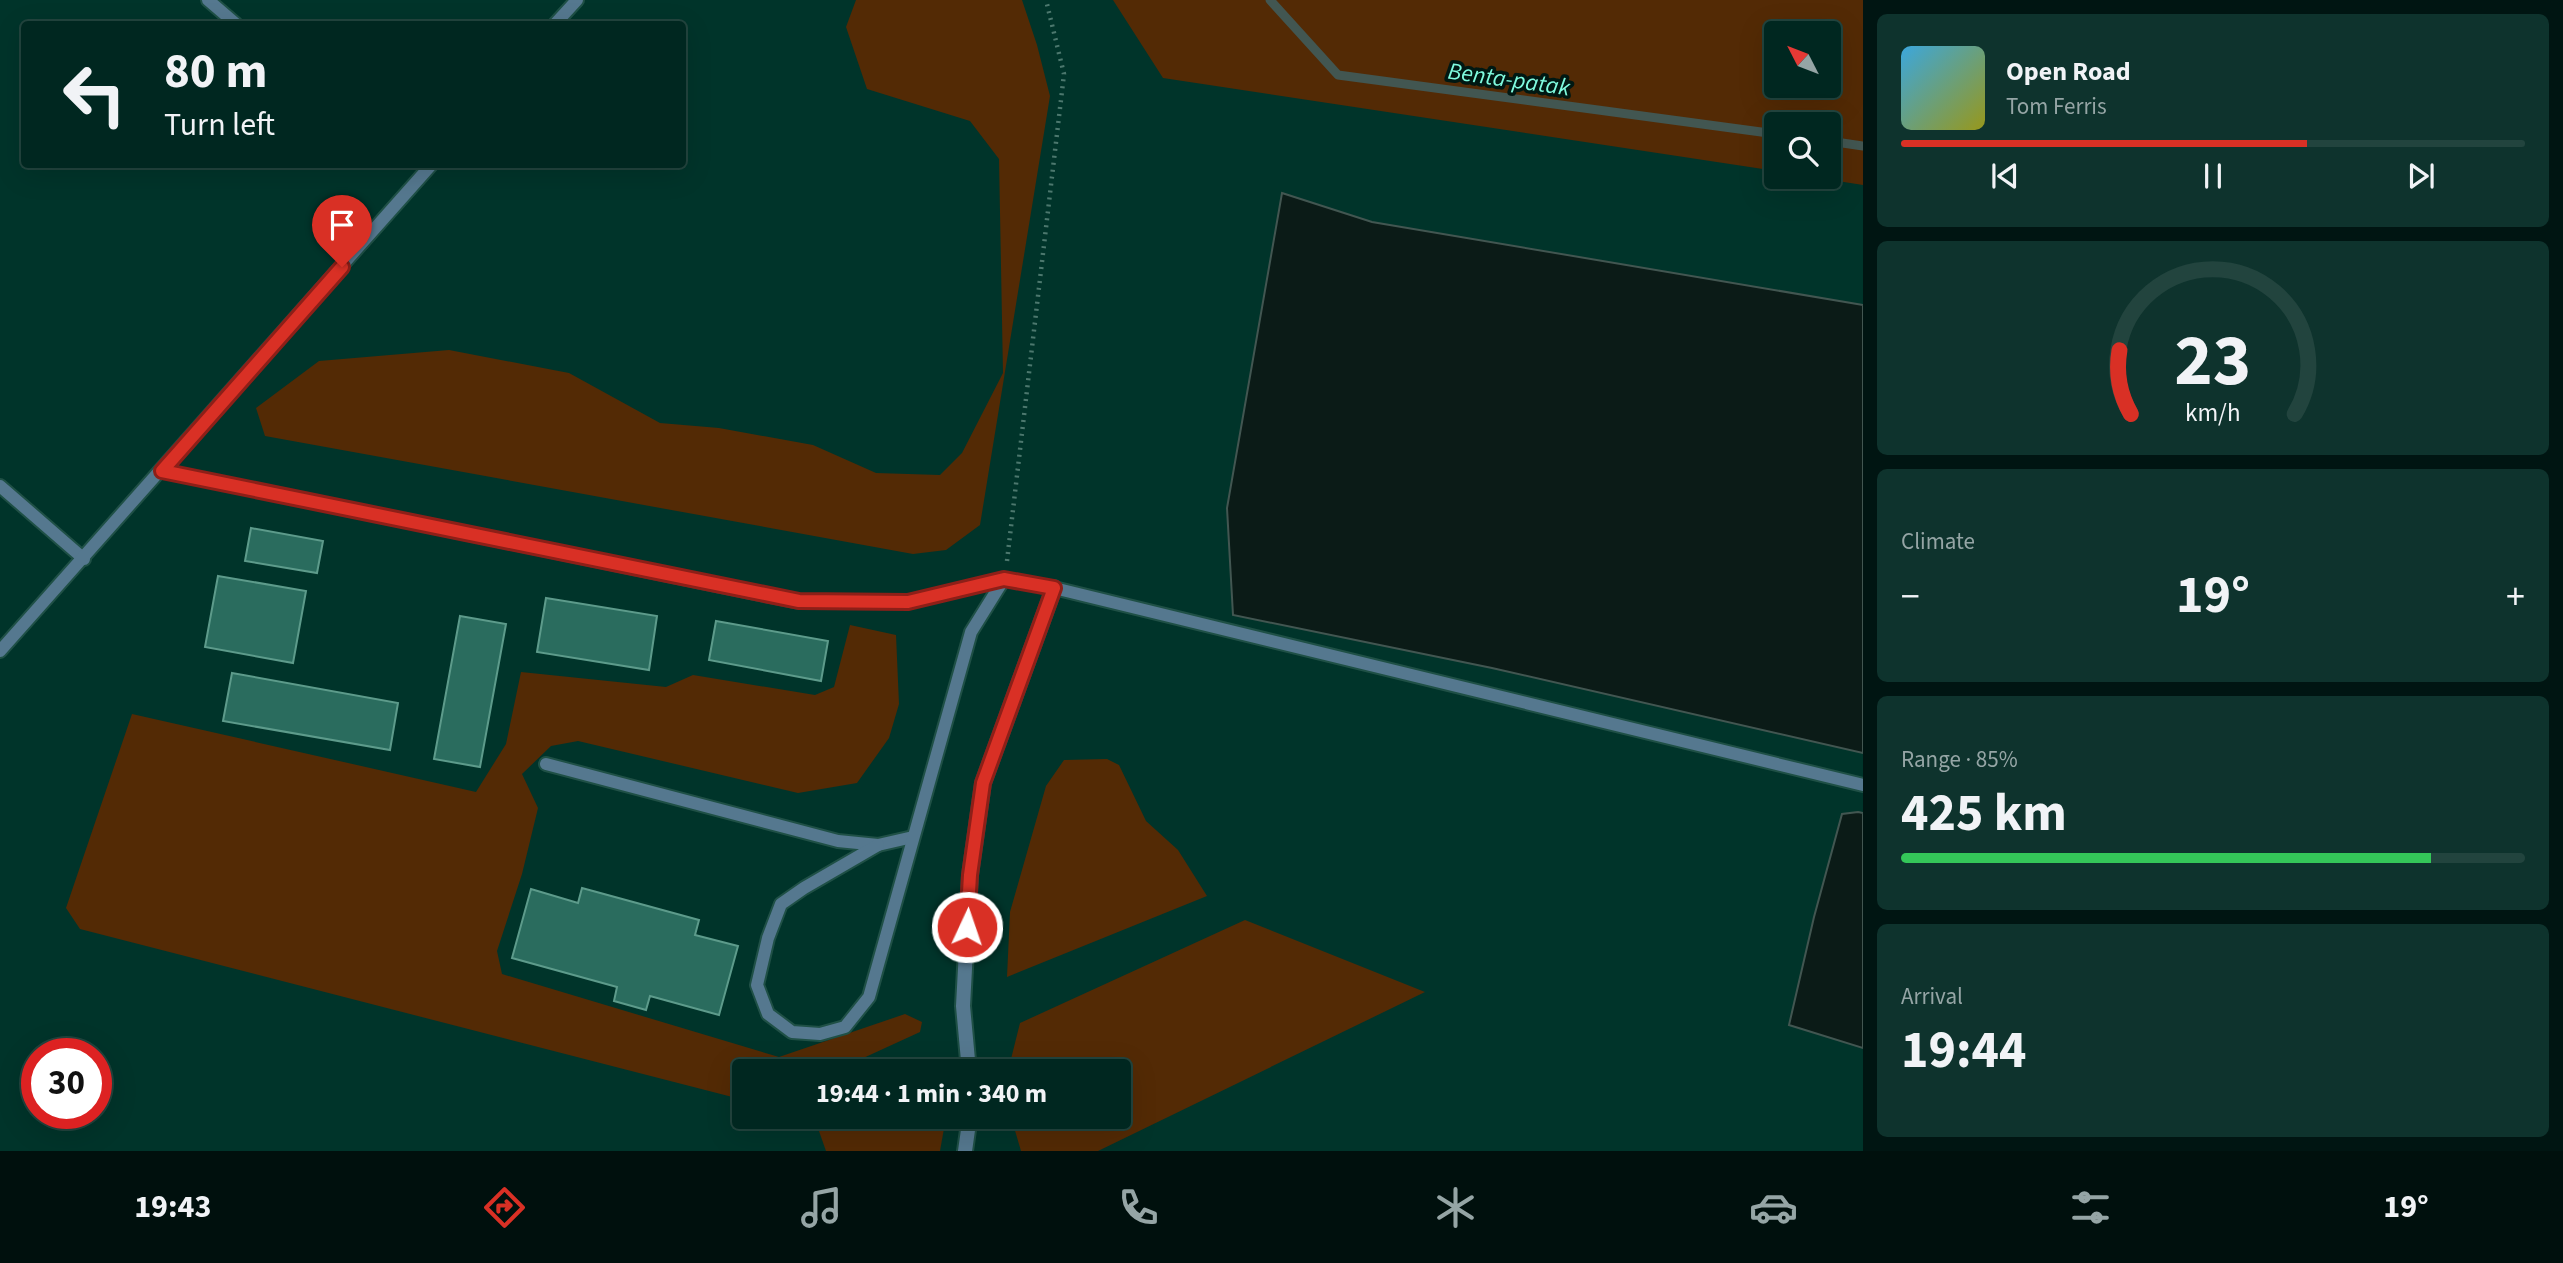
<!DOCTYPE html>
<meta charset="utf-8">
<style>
:root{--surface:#002720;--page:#0e332d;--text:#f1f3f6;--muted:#95a5a5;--line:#22443e;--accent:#d93025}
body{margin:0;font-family:"Source Sans 3",sans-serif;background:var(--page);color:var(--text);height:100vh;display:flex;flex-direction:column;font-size:26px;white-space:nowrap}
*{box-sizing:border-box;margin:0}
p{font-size:23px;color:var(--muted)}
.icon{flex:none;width:38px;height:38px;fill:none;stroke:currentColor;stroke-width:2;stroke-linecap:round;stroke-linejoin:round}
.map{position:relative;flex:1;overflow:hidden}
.details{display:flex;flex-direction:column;gap:14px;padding:14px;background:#001512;width:700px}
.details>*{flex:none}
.banner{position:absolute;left:21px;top:21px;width:665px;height:147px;border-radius:7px;box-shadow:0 7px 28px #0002,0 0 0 2px var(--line);background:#002720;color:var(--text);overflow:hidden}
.needle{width:46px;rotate:312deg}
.controls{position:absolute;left:1764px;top:21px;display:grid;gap:14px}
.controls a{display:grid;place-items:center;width:77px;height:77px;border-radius:7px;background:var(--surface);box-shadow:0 7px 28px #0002,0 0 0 2px var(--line);font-size:35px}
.speed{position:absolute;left:21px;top:1038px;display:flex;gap:14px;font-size:35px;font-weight:700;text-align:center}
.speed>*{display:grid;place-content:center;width:91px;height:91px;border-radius:50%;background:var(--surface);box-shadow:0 7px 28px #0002,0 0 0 2px var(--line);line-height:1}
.speed .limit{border:10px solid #d22;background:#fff;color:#111}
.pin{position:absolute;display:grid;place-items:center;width:60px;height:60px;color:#fff;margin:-72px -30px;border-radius:50% 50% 50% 0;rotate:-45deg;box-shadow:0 0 7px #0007}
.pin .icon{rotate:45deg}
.me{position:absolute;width:77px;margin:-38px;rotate:3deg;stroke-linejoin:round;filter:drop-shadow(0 0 5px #0008)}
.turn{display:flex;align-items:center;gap:24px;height:147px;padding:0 28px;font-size:32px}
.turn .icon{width:91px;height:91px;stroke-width:2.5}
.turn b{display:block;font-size:49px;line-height:60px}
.big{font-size:52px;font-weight:700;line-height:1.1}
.details .card{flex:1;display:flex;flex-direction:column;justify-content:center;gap:10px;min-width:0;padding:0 24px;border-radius:10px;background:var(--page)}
.details .dial{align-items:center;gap:0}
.dial svg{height:182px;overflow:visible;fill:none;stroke:var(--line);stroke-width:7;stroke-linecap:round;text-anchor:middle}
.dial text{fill:var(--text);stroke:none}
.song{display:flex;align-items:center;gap:21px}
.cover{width:84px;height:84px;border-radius:10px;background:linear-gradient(135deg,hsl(200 70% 55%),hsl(60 70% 35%))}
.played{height:7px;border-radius:4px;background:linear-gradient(90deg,var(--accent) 65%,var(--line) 65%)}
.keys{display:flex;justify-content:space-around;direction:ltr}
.heat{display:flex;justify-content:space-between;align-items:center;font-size:38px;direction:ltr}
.charge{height:10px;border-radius:5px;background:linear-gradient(90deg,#34c759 85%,var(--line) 0)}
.trip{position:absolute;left:732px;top:1059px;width:399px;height:70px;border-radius:7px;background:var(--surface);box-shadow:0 7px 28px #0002,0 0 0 2px var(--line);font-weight:700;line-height:70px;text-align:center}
.tab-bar{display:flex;height:112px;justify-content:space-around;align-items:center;background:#00100d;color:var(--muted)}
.tab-bar .icon{width:49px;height:49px}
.tab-bar .on{color:var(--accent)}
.tab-bar b{font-size:32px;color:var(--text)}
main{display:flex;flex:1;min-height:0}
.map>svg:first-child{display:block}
</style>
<main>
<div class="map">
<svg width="1863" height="1151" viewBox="0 0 1863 1151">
<rect width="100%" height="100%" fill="#00342a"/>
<g fill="#532a05" fill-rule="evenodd">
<path d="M856 0H1022L1037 45 1050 96 980 525 946 550 913 554 265 436 256 408 319 361 449 350 569 373 660 423 719 428 813 445 876 473 940 475 962 453 1003 373 999 159 970 121 867 89 846 27Z"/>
<path d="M1113 0H1863V185L1812 177H1829V124H1776V171L1163 78ZM1776 33H1829V86H1776Z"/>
<path d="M850 625 896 635 899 704 889 738 857 783 798 793 578 741 551 746 522 774 538 808 522 874 497 951 502 974 779 1057 905 1014 922 1022 920 1032 835 1071H744V1100L80 929 66 908 132 714 476 792 506 744 521 672 666 687 693 675 815 695 834 687Z"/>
<path d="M1107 759 1119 765 1146 821 1178 850 1207 896 1007 977 1010 912 1046 786 1064 760Z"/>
<path d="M1245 920 1425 992 1098 1151H1021L1011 1117 1118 1116V1071H1008L1020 1023Z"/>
<path d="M814 1117V1116L946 1117 940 1151H826Z"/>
</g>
<g fill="#0b1b17" stroke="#425651" stroke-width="2">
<path d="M1282 193 1372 222 1863 305V753L1492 668 1233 615 1227 508Z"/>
<path d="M1858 812 1863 813V1048L1789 1025 1814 917 1842 814Z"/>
</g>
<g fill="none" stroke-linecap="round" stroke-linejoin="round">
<g stroke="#425651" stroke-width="9">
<path d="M1270 0 1338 75 1776 134"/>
<path d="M1829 141 1863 146"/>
</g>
</g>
<g fill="#2a6c5e" stroke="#5d9b8b" stroke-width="2">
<path d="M251 528 323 541 317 573 245 561Z"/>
<path d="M218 576 306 591 293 663 205 647Z"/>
<path d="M546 598 657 616 649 670 537 652Z"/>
<path d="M460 616 506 624 480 767 434 759Z"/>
<path d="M716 621 828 641 821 681 709 660Z"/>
<path d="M232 673 398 703 390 750 223 721Z"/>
<path d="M582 888 699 920 695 935 738 946 719 1015 650 996 646 1010 614 1001 617 987 512 958 531 889 578 903Z"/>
</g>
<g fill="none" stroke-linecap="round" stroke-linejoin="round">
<defs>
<g id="lane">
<path d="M208 0 236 24"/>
<path d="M555 24 577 0"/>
<path d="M162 471 799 602H908L1004 579"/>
<path d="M0 486 84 559"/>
<path d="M0 651 432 164"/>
<path d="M546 764 838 841 878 845 913 837"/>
<path d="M878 845 804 888 781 904 768 938 757 985 768 1014 792 1032 820 1034 845 1027 869 997 971 632 1004 579 1054 588 1863 785"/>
</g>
<g id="street">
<path d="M969 1071 963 1006 970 875 983 783 1054 588"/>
<path d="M965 1151 970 1116"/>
</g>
</defs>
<use href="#lane" stroke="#1f5046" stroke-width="16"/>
<use href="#street" stroke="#1f5046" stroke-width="18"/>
<path stroke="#4c786e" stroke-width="4.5" stroke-dasharray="2 5" stroke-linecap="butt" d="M1007 561 1064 74 1046 0"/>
<use href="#lane" stroke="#55788f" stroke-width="12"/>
<use href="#street" stroke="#55788f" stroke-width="14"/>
</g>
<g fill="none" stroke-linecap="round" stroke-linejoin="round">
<defs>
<path id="route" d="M342 267 162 471 799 601 908 602 1004 579 1054 588 983 783 970 875 967 927"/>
</defs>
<use href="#route" stroke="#8d1f18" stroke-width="18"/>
<use href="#route" stroke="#d93025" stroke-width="12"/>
</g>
<g text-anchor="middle" stroke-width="7" stroke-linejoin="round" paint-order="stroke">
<g font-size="24" font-style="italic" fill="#7ffbdf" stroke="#001813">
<text transform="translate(1509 79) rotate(8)" y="8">Benta-patak</text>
</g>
</g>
</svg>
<div class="controls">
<a><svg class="needle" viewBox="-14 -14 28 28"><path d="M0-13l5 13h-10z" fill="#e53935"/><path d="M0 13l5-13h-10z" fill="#95a5a5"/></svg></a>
<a><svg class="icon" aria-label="search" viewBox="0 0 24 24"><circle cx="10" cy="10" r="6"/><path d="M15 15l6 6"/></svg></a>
</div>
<div class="speed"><div class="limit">30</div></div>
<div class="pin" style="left:342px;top:267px;background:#d93025"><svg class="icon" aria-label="arrive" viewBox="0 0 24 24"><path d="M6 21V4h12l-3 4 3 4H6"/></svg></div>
<svg class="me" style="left:967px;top:927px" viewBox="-20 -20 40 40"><circle r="17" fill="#d93025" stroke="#fff" stroke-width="3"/><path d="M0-11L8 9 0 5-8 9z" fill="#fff"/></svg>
<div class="trip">19:44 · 1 min · 340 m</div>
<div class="banner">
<div class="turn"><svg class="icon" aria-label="left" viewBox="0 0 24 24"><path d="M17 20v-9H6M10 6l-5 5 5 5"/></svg><div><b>80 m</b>Turn left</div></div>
</div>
</div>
<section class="details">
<div class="card">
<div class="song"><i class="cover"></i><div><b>Open Road</b><p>Tom Ferris</p></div></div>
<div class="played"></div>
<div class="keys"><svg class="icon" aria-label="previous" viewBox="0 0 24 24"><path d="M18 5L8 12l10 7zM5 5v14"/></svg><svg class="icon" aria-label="pause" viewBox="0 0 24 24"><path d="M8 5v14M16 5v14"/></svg><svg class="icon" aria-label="next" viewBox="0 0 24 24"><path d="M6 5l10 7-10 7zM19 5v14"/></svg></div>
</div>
<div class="card dial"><svg viewBox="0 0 100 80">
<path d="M14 69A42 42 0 1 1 86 69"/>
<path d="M14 69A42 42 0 0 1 9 41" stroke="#d93025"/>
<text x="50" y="56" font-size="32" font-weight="700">23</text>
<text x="50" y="72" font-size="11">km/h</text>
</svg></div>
<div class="card"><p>Climate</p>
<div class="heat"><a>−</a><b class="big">19°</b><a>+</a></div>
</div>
<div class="card"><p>Range · 85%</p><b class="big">425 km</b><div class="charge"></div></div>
<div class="card"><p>Arrival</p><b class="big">19:44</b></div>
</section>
</main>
<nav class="tab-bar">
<b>19:43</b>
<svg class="icon on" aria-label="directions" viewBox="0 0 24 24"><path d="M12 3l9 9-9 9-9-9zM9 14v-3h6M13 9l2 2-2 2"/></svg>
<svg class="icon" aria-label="music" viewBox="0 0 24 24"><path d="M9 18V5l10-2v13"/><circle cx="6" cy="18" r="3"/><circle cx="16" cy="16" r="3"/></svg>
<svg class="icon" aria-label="phone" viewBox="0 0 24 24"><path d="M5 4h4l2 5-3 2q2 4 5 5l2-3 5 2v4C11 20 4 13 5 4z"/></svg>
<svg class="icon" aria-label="climate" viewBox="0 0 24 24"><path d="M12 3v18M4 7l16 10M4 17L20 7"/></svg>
<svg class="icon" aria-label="car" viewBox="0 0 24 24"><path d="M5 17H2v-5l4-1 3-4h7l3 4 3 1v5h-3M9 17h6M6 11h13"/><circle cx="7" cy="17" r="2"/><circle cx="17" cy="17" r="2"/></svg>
<svg class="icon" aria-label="filters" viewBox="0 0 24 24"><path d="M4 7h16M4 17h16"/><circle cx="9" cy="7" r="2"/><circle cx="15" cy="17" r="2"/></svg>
<b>19°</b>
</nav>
